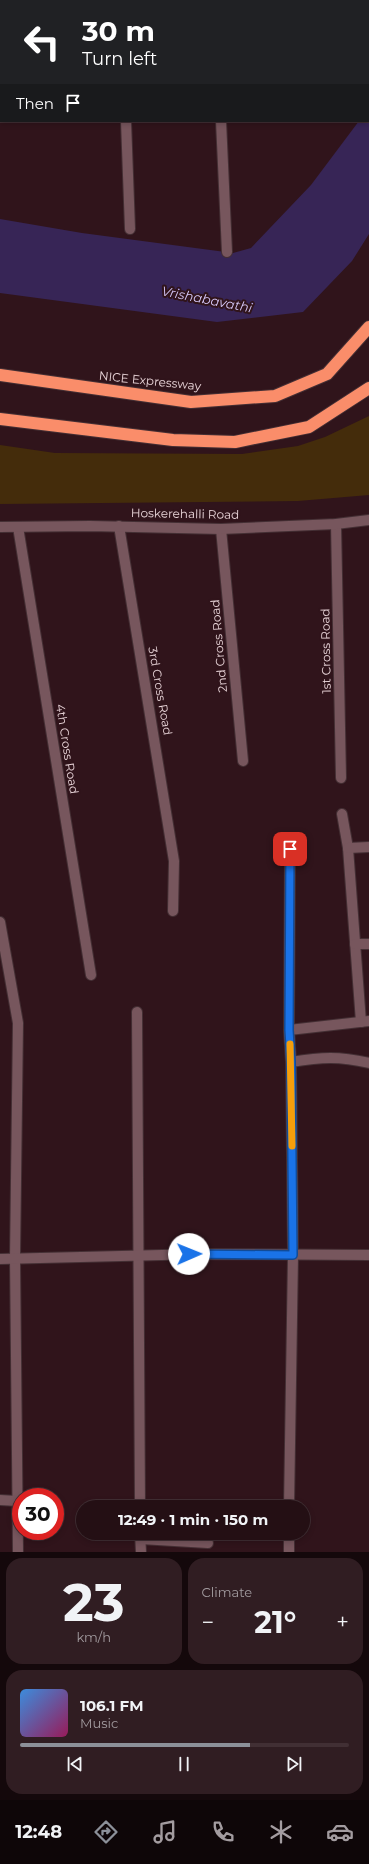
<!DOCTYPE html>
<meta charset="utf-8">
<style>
:root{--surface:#240f14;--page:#301d22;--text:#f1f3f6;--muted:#a39ca0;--line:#412f34;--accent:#8c9099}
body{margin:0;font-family:Montserrat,sans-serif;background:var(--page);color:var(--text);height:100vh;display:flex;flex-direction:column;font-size:15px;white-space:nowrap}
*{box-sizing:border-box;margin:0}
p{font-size:13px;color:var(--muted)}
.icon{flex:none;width:22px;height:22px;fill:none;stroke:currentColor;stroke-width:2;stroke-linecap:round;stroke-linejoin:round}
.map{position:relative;height:1552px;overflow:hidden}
.sheet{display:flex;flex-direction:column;gap:6px;padding:6px;background:#14080b;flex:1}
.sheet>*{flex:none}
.guide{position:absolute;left:0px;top:0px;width:369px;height:122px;box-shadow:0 2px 6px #0003,0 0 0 1px var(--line);background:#202124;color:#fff;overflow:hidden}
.speed{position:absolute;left:12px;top:1488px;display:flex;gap:8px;font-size:20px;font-weight:700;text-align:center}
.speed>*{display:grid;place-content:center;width:52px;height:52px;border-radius:50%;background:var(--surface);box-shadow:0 2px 6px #0003,0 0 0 1px var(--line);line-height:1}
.speed .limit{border:6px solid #d22;background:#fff;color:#111}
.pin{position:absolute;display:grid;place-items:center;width:34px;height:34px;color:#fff;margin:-17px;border-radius:8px;box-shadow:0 2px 6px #0006}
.me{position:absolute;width:44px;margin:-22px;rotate:89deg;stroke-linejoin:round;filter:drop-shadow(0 0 3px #0008)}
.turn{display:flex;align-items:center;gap:14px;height:84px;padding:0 16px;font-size:18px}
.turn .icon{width:52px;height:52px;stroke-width:2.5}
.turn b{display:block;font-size:28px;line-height:34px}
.then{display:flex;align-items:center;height:38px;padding:0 16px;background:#0003;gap:8px;font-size:15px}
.big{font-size:30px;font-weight:700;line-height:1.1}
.sheet .card{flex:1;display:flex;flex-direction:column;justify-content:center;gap:6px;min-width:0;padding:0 14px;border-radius:16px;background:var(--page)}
.sheet .dial{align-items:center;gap:0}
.dial b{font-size:52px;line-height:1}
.song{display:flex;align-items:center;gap:12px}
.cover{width:48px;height:48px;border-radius:6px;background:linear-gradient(135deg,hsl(210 70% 55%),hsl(330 70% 35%))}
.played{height:4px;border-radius:2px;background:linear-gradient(90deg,var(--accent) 70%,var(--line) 70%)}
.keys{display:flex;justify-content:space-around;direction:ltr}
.heat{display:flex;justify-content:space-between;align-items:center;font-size:22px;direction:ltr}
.sheet .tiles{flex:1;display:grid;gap:6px;grid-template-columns:1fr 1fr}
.card:last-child{grid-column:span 2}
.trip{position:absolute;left:76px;top:1500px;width:234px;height:40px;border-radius:20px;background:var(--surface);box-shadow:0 2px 6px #0003,0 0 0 1px var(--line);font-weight:700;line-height:40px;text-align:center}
.tabs{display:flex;height:64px;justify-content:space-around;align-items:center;background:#0e0608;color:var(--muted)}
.tabs .icon{width:28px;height:28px}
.tabs .active{color:var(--accent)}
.tabs b{font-size:18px;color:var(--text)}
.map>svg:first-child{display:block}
</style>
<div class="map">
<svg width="369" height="1552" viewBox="0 0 369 1552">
<rect width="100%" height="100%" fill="#30141b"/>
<path fill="#442c0b" d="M369 416V495L298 501 0 504V445L55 453 242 454 298 446 325 437Z"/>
<path fill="#372556" d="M369 108V234L352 261 303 312 217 322 0 293V219L82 233 233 253 251 248 311 185 359 121H368Z"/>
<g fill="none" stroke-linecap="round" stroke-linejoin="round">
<defs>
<g id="minor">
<path d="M216 0V1"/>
<path d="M67 1 131 0"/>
<path d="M0 2H1"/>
<path d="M126 121 130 229"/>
<path d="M221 121 227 252"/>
<path d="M336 524 341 778"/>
<path d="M119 526 174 861 173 911"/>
<path d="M18 527 91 975"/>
<path d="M221 529 243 761"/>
<path d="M342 814 348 848 361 1022"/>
<path d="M348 848 369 847"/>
<path d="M0 922 18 1023 15 1258 18 1552"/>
<path d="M355 944H369"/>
<path d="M137 1012 140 1507"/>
<path d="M289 1030 369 1021"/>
<path d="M291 1062C322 1057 339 1056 369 1063"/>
<path d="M0 1259 202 1254 369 1255"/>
<path d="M0 1500 17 1501"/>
<path d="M289 1507 293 1255 291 1062 289 1030 290 849"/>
<path d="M140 1533 141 1552"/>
<path d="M141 1539 208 1543"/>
<path d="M289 1552V1533"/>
</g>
<path id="tertiary" d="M0 527 90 526 221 529 336 524 369 520"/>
<g id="motorway">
<path d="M0 375 191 402 275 396 327 374 369 327"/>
<path d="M0 419 173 440 235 442 309 427 369 388"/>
</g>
</defs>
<use href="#minor" stroke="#442f34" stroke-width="12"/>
<use href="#tertiary" stroke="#442f34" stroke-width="12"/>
<use href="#motorway" stroke="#442f34" stroke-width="14"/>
<use href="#minor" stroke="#77565d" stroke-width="10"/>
<use href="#tertiary" stroke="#77565d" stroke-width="10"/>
<use href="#motorway" stroke="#fa8d6a" stroke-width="12"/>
</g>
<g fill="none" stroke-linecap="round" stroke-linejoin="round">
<defs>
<path id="route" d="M189 1254 293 1255 291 1062 289 1030 290 849"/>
</defs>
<use href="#route" stroke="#114b97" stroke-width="10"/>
<use href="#route" stroke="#1a73e8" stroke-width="7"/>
<path stroke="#f59e0b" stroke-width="7" d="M290 1044 292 1146"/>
</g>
<g text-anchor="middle" stroke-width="4" stroke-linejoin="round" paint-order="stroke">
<g font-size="12" fill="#e8d4d8" stroke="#30141b">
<text transform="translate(150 381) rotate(6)" y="4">NICE Expressway</text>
<text transform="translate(185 514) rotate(1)" y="4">Hoskerehalli Road</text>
<text transform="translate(219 646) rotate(-95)" y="4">2nd Cross Road</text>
<text transform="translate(326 651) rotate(-91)" y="4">1st Cross Road</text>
<text transform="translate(160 691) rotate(80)" y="4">3rd Cross Road</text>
<text transform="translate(67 749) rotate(81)" y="4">4th Cross Road</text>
</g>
<g font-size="13" font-style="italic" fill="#d4c6f7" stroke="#30141b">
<text transform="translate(207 299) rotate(11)" y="5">Vrishabavathi</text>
</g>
</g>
</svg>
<div class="speed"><div class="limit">30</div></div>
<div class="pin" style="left:290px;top:849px;background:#d93025"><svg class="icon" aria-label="arrive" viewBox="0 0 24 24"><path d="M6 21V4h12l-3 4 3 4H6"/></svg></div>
<svg class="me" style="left:189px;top:1254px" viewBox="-20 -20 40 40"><circle r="19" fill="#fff"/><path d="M0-13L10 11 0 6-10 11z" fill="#1a73e8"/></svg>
<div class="trip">12:49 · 1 min · 150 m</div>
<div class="guide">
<div class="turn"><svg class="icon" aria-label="left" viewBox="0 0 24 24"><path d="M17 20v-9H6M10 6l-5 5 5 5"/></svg><div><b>30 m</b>Turn left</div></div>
<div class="then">Then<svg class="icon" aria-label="arrive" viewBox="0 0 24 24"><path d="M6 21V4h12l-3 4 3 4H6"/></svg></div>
</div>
</div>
<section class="sheet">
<div class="tiles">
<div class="card dial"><b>23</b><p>km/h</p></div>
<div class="card"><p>Climate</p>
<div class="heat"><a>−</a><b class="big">21°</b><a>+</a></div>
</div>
<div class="card">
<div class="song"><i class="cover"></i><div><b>106.1 FM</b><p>Music</p></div></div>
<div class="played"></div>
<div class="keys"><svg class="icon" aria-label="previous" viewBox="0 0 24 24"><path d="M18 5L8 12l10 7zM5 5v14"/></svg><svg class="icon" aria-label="pause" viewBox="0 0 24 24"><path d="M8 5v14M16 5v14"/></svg><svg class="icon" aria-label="next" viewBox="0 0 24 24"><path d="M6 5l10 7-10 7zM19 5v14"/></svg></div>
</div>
</div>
</section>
<nav class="tabs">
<b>12:48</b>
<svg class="icon active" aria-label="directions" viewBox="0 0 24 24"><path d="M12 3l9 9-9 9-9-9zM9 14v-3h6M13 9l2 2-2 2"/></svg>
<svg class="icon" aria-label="music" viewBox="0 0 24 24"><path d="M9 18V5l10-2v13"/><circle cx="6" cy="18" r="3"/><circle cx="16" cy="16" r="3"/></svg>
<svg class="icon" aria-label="phone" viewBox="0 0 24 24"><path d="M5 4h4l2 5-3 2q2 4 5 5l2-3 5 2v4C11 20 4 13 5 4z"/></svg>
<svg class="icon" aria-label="climate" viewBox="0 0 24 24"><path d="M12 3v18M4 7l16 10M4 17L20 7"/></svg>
<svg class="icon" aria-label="car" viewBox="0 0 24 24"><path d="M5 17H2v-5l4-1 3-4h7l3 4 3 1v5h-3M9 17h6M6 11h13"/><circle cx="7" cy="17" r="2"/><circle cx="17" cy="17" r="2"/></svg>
</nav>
